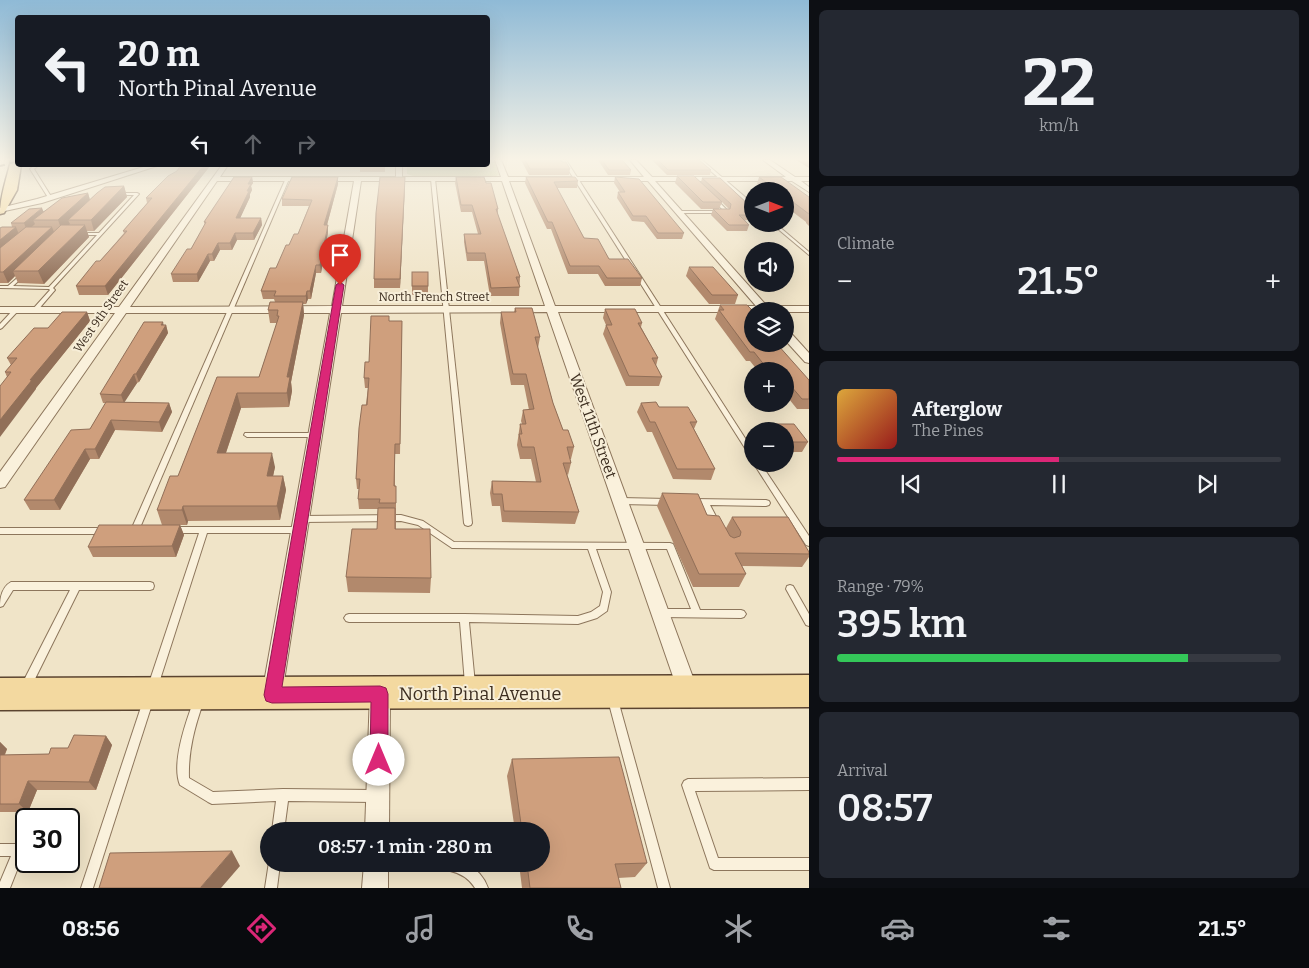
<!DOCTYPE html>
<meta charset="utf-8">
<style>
:root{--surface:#171b24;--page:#242831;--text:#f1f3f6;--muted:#9ea1a6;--line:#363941;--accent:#db2777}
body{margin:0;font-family:Bitter,serif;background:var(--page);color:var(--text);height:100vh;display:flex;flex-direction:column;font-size:19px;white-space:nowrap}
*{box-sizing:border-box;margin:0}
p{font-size:16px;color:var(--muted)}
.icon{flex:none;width:28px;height:28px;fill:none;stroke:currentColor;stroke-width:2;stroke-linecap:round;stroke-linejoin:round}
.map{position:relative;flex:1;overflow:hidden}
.panel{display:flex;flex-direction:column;gap:10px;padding:10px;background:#0d0f14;width:500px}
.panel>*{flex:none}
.guide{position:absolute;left:15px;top:15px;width:475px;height:152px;border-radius:5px;box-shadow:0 5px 20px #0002;background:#171b24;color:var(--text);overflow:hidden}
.needle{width:32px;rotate:90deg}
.buttons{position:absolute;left:744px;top:182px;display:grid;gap:10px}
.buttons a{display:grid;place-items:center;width:50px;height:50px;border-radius:50%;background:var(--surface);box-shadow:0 5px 20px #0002;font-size:25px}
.speed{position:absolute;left:15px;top:808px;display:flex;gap:10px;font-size:25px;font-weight:700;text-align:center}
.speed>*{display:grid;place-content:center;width:65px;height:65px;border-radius:50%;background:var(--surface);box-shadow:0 5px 20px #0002;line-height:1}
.speed .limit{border:2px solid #111;border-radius:8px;background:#fff;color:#111}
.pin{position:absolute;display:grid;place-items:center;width:42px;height:42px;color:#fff;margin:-51px -21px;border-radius:50% 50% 50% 0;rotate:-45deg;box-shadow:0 0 5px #0007}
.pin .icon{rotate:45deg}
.me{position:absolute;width:55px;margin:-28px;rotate:0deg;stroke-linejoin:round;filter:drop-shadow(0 0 4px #0008)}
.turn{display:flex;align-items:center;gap:18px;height:105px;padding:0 20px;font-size:22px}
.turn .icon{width:65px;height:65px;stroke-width:2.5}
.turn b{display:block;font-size:35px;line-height:42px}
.lanes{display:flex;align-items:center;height:48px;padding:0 20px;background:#0003;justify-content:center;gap:25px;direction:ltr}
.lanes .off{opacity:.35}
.big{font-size:38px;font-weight:600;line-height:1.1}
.panel .tile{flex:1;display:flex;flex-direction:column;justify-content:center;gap:8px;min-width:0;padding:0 18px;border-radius:8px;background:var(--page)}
.panel .dial{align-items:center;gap:0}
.dial b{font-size:65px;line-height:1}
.song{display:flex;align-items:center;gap:15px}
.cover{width:60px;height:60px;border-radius:8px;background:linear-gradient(135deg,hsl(40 70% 55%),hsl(0 70% 35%))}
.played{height:5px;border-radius:2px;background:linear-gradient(90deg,var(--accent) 50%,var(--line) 50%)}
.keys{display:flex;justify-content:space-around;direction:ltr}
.heat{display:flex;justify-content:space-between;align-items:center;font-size:28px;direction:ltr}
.charge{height:8px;border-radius:4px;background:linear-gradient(90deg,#34c759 79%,var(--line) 0)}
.trip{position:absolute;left:260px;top:822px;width:290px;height:50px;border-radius:25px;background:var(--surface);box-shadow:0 5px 20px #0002;font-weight:600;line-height:50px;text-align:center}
.dock{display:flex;height:80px;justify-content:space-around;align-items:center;background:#090b0e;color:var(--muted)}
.dock .icon{width:35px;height:35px}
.dock .active{color:var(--accent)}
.dock b{font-size:22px;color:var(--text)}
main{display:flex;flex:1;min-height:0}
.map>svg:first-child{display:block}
</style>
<main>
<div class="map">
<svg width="809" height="888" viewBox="0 0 809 888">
<rect width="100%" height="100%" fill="#f0e4c8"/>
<path fill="#c9cf9b" d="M488 160H494L499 175 493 177H416L407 174V165H488Z"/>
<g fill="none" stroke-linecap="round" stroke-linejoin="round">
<defs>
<g id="lane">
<path d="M562 160H566L752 449V456H750Z"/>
<path d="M698 160H702L752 203V206H751Z"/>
<path d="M35 165H39L34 169 52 198 51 199H49L30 169Z"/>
<path d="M286 178 289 179 139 530 138 532 135 533 132 532 131 530Z"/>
<path d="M433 178 435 179 472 523 471 525 468 526 465 525 464 523 431 179Z"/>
<path d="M117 193H137L139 194 53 288 55 290 37 311H33L32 310 50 290 49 289 0 288V286H8L23 273H25V275L13 286 49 287 97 235H78L76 234 77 233H99L134 195H118L116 194Z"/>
<path d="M714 199H716L728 211V213H679L677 212 679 211H724L714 201Z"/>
<path d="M772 224H776L809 252V255Z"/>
<path d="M16 308 18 309V311L2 328 0 329V324L14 309Z"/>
<path d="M245 433H315L318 435 315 437H247L244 435Z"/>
<path d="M754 464H761L809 536V546L806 545Z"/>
<path d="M621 498 668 499 671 500 672 502 671 504 668 505 621 504 618 503 617 501 618 499Z"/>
<path d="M693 499 766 500 769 501 770 503 769 505 766 506 710 505 719 522 718 524 715 525 712 524 702 505 690 504 689 502 690 500Z"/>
<path d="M401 515 423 521 454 542 670 543 673 544 674 546 700 610H741L744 611 746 614 744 617 741 618 661 617 658 616 656 613 658 610 661 609H691L667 549H596L611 592 607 611 597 618 578 624 469 622 475 684 474 687 470 689 466 687 465 684 460 622H349L346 621 344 618 346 615 349 614H464L578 616 591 612 600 606 603 592 588 549 452 548 418 525 401 521 302 522 299 521 298 519 299 517 302 516Z"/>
<path d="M172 527H299L302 528 303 530 302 532 299 533H207L158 686 157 689 153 691 149 689 148 686 199 533H172L169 532 168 530 169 528Z"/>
<path d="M0 528H104L107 529 108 531 107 533 104 534H0Z"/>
<path d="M11 582H150L153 583 154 586 153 589 150 590H79L30 689 26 691 22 689 21 686 70 590H13L3 606 0 607C0 597 2 587 11 582Z"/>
<path d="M790 585 793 586 809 614V626L806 625 786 589 787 586Z"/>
<path d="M199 695 203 697 204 700C195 726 188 750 189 778L213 792 283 789 374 790 378 792 380 796 378 800 374 802 288 801 284 831H272L276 801 212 804 208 802 180 785C171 764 186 721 194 700L195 697Z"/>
<path d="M613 695 617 697 618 700 670 888H658L608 700 609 697Z"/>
<path d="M148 696 152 698 153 701 93 888H81L143 701 144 698Z"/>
<path d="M809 778V790L695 791 718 858H809V870H714L710 868 682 785 684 781 688 779Z"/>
<path d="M0 844H19L23 846 25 850 10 888H0V882L11 856H0Z"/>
<path d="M269 862V864H280L277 888H265Z"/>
<path d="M401 864H466C477 869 484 877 488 888H475C460 864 431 870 407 870L403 868Z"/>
</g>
<g id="street">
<path d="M495 160H501L508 177H644L630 160H636L652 177H786L763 160H770L795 177H809V181H801L809 187V192L792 181H655L767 306H809V312H558L698 691 695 698 688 701 681 698 678 691 547 312 341 313 282 694 279 701 272 704 265 701 262 694 330 313H126L5 487 0 488V472L115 313H0V307H119L222 165H228L220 177H396V165H402V177H501ZM217 181H354L332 306 130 307ZM361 181H502L545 306H342ZM509 181H648L756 306H555Z"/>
<path d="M150 165H160L42 203 0 212V208L37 199Z"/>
<path d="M785 330 789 331 809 353V363L805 362 785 340Z"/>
<path d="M380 684 387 687 390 694 389 831H365L370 694 373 687Z"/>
<path d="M364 864H388V888H362Z"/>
</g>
<g id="primary">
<path d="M11 160H18V165H21L17 190 4 213 0 214C0 196 7 178 11 160Z"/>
<path d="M809 675V707L0 710V678Z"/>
</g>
</defs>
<use href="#lane" stroke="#8d765c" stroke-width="2"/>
<use href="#street" stroke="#8d765c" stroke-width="2"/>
<use href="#primary" stroke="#5b4430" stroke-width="3"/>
<use href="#lane" fill="#faf1dc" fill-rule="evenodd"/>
<use href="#street" fill="#faf1dc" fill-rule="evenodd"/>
<use href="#primary" fill="#f3d9a0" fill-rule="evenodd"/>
<path stroke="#3d2e20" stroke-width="2" stroke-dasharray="5 5" stroke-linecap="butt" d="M0 166 18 161"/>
</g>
<g fill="#b2896c">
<path d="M521 160H560L562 162 570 169 569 175H529Z"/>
<path d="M598 160H622L631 170 630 175H608Z"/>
<path d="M652 160H699L711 170 710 175H667Z"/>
<path d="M796 160H809V168Z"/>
<rect x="360" y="165" width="25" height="7"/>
<path d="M210 166 108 295H79L76 286 100 261 124 233 123 231 147 203 146 198Z"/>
<path d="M677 176 701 182 702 178 752 208V220H745L749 225 747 231H727L711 215 713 209H729L722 202 719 209H701L675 183Z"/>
<path d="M252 177 253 183 251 186 252 190 250 194V197L240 218H261L262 225 254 240H237L232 250H220L214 261H210L198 282H173L171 274 191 249 205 225 204 222Z"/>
<path d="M456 177 486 183 498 209V215L520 277 519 296H490L484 261H467L464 242V234H478L472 212H461L455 183Z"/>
<path d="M526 177 578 181 577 188H557L584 238 609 259 642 278 640 286H605L598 274H568L551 229H547L525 183Z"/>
<path d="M615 177 684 233 682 239H657L644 222 632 221 617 198 618 192H620L614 183Z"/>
<path d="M759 177 809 197V226L806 223V222L785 206V191H766L757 184Z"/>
<path d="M338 184 327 225H328V232L321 273H316L311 299H308L306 304H303L304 315 291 382 292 391 289 407 241 408 226 453 275 467 273 476H283L286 490 280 520 188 521 187 525H180L184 535 176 557H93L88 547 162 525 157 510 178 476 217 377H259L277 323H270L268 310 275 302 274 299H263L261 291 276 268 289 245 298 234 309 206H282V199Z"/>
<path d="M405 184 400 288H374V279Z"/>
<path d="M124 186 127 197 94 231H87L89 237 44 284 18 283 15 276 8 283H0V228L12 227 11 223 44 211 88 193 90 200Z"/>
<path d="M689 267 738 295 735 304H709L686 276Z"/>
<rect x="412" y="272" width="16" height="23"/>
<path d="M720 305 752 344 809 380V409H797L785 394V371H758L750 361H746L715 319Z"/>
<path d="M515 308 540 337 538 348 553 403 563 430 574 447 571 459H570L571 463 568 475 567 474 579 512 575 524 502 522 500 506H492L490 493 492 481 536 482 531 459H520L517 445 520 424H522L521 421 523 410H529L524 385H511L500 323 501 312H514Z"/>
<path d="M605 309 642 323 641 327 658 358 656 366 662 377 659 386H626L603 334 606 325 603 318Z"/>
<path d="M87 312 90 321 36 388V389L7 377 5 372 11 365 7 358 48 328Z"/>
<path d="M389 321H402L400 454H395V486L396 496V529L431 578 430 593 348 592 346 577 377 529 378 509H359L358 499 359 489H357L356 479 368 388H365L364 378 369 362Z"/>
<path d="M164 325H166L168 333 139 382 137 383 124 402 169 403 172 412 162 432 115 430 99 459H90L60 510H30L24 500 90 429 106 403H103L100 394Z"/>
<path d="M641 403 659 407 697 422 694 429 715 469 711 480 673 479 652 432H647L637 412Z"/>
<path d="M772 424 808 442 802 452H785V431H769Z"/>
<path d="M662 493 707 515 726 528 732 517 809 552V557L802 567 742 566 746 574 739 587H693L657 506Z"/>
<path d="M106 736 112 745 96 790H37L28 812H0V742L7 749 5 755 49 754Z"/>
<path d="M512 759 647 863 635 877 618 878 621 888H522L519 864H541V831H515L507 776Z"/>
</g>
<g fill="#916f58">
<path d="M204 165H209L210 166 108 295 105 286Z"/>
<path d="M252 177 253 183 251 186 252 190 250 194V197L237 225 236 218 247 191 248 184Z"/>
<path d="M338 177V184L325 232 324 225Z"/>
<path d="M405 177V184L400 288V279Z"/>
<path d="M124 186 127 197 94 231 91 220Z"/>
<path d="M88 193 91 204 68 220 70 224 62 231 58 220Z"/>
<path d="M42 208 45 215 33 220 35 224 27 231 24 223Z"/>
<path d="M261 218 262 225 254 240 253 233Z"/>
<path d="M85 225 89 237 44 284 38 271Z"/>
<path d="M328 225V232L321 273 320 265Z"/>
<path d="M16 227 20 237 0 255V240Z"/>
<path d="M52 227 56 237 13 271 15 276 8 283 3 272Z"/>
<path d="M235 233 237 240 232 250 230 243Z"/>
<path d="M218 243 220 250 214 261 212 254Z"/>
<path d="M208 254 210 261 198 282 197 274Z"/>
<path d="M316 265V273L311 299 310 291Z"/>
<path d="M307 291 308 299 306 304V296Z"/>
<path d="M303 302 304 315 291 382 292 391 289 407 287 393V377Z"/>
<path d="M87 312 90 321 36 388V389L0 437V420L30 380Z"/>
<path d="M163 322 164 327 166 325 168 333 139 382 136 374Z"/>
<path d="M134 374 137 383 124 403 121 395Z"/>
<path d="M237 393 241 408 221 467 217 453Z"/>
<path d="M169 403 172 412 162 432 159 422Z"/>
<path d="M111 420 115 430 99 459 95 449Z"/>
<path d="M85 449 90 459 60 510 54 500Z"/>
<path d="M272 453 275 467 270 490 267 476Z"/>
<path d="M283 476 286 490 280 520 277 506Z"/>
<path d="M183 506 188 521 187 525 182 510Z"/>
<path d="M180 525 184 535 176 557 172 546Z"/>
<path d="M106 736 112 745 96 790 89 782Z"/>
<path d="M0 742 7 749 0 764Z"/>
<path d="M28 781 37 790 28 812 19 804Z"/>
<path d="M232 851 240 866 221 888H201V887Z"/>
</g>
<g fill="#cf9f7d" stroke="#916f58">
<path d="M525 160H560L562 162H566L570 169H530Z"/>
<path d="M602 160H622L631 170H609Z"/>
<path d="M658 160H699L711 170H668Z"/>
<path d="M181 165H204L105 286H76L96 261H100L127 231H123L152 198H146L168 176 177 171Z"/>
<path d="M677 176H694L722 202H703Z"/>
<path d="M234 177H252L248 184H251L247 191H249L236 218H261L253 233H235L230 243H218L212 254H208L197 274H171L187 249H191L206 222H204Z"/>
<path d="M292 177H338L324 225H328L320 265H316L310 291H307L306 296H274L276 291H261L270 268H276L286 245H289L294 234H298L312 200 282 199Z"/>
<path d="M380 177H405L400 279H374L376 213Z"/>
<path d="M456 177H484L486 183H491L498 209H496L520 277H516L520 287 491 288 485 253H467L464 234H481L472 205H461Z"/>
<path d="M526 177H575L578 181 554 182 584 238 598 239 609 259H628L642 278H607L599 266H570L552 222H548Z"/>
<path d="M615 177 639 179 684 233H658L646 216H633L618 192H625Z"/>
<path d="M759 177H781L809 197V214L785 196V191H778Z"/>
<path d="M702 178H720L752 208V215H739L749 225H729L713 209H730L731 204Z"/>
<path d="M124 186 91 220H68L97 193 105 187Z"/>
<path d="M88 193 58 220H33L62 198Z"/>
<path d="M42 208 24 223H11L29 209Z"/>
<path d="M61 225H85L38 271H13Z"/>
<path d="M2 227H16L0 240V228Z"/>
<path d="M26 227H52L3 272H0V248Z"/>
<path d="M689 267H713L738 295H712Z"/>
<rect x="412" y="272" width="16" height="14"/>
<path d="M270 302H303L287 377H290L287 393H237L217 453H272L267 476H283L277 506H183L182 510H157L170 476H178L217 377H259L279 316H277L278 310H268Z"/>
<path d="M720 305H747L753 311 752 344H777L809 380V399H802L785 379V371H769L754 352H750L719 310H724Z"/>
<path d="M515 308H532L540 337H535L553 403 563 430H568L574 447H567L571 463H563L579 512 504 511 502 494H493L492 481 541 482 534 447H522L519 434H522L520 424H526L523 410 534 409 526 374H513L510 360 501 312H516Z"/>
<path d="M605 309H635L642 323H638L658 358H652L662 377 629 376 606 325H612Z"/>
<path d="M62 312H87L30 380H32L0 420V386L11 372H5L17 358H7L34 328H48Z"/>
<path d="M371 316H389V321H402L400 444H395L394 486H396V503H379L380 499H358L360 479H356L359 428 362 405H367L369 378H364L365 362H369Z"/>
<path d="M144 322H163L161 325H166L136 374H134L121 395 100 394Z"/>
<path d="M106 402 169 403 159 422 111 420 95 449H85L54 500H24L71 430 90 429Z"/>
<path d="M656 402 659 407H688L697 422H690L715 469H677L655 422H650L641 403Z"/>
<path d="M772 424H794L808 442H785V431H777Z"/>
<path d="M662 493 698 494 707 515 719 516 730 536 734 538 740 536 741 532 732 517H788L809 552V554L735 553 746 574H699Z"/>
<path d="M378 508H395V529H430L431 578 346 577 352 529H377Z"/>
<path d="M99 525H180L172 546 88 547Z"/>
<path d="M74 735 106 736 89 782 28 781 19 804H0V755L49 754 51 748H68Z"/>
<path d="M619 757 647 863 615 864 621 888H530L527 864H541V831H522L512 759Z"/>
<path d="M232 851 201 887V888H99L110 853Z"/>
</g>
<linearGradient id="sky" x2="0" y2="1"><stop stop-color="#8fbad6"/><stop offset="0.56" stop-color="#f8f3e6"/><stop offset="1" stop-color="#f8f3e6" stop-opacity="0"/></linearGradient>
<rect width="809" height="284" fill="url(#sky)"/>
<path fill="#db2777" stroke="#8e194d" d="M340 282 344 285 282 687 380 686 386 688 388 694V760L385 766 379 769 373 766 370 760 371 702 272 703 266 701 264 695 336 285Z"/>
<g text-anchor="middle" stroke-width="4" stroke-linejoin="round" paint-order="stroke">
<g font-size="12" fill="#3d2e20" stroke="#f7eed8">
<text x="434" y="301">North French Street</text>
<text transform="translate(101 316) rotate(-55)" y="4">West 9th Street</text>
</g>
<g font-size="15" fill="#3d2e20" stroke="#f7eed8">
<text transform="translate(593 426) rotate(70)" y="5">West 11th Street</text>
</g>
<g font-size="18" fill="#3d2e20" stroke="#f7eed8">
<text x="480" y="700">North Pinal Avenue</text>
</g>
</g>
</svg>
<div class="buttons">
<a><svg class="needle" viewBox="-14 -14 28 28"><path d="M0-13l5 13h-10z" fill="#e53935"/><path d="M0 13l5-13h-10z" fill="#9ea1a6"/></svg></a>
<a><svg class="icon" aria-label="sound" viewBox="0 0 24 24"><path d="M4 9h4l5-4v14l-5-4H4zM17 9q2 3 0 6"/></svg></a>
<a><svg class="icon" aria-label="layers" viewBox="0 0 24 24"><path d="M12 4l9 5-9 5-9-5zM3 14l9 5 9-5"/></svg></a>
<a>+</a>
<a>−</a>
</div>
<div class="speed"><div class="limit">30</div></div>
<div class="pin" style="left:340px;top:285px;background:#d93025"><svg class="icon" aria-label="arrive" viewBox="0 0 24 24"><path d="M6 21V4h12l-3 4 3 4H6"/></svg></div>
<svg class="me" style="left:379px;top:760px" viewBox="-20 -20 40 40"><circle r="19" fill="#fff"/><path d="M0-13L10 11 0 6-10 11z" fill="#db2777"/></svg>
<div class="trip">08:57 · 1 min · 280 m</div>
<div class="guide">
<div class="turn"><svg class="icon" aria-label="left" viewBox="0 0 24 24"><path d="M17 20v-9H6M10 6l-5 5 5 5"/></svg><div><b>20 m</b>North Pinal Avenue</div></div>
<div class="lanes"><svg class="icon" aria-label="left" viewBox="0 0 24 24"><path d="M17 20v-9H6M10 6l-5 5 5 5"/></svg><svg class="icon off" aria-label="ahead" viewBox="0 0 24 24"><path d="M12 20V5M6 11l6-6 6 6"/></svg><svg class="icon off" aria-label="right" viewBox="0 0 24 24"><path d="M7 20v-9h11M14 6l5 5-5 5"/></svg></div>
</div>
</div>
<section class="panel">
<div class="tile dial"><b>22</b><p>km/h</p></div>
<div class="tile"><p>Climate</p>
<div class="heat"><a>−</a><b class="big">21.5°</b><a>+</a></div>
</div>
<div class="tile">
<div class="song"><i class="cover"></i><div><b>Afterglow</b><p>The Pines</p></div></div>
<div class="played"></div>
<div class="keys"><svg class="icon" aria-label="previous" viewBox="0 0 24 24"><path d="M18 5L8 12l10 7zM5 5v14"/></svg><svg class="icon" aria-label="pause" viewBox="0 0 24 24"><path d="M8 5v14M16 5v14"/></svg><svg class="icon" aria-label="next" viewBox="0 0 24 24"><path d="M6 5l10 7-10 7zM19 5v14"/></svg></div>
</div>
<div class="tile"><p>Range · 79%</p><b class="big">395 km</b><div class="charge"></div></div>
<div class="tile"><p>Arrival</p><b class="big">08:57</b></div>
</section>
</main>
<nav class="dock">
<b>08:56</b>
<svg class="icon active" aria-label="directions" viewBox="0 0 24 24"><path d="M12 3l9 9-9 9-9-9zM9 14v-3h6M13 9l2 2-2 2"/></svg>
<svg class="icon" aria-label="music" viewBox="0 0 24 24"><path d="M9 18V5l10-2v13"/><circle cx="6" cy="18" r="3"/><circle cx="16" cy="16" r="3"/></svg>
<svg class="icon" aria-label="phone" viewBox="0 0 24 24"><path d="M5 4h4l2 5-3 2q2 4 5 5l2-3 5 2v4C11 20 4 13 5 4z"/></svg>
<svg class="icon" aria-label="climate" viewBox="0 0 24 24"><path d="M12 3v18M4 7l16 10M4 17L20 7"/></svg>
<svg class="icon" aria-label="car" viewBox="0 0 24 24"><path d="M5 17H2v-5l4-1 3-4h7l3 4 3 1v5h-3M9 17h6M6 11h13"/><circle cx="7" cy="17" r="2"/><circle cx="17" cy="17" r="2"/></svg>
<svg class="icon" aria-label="filters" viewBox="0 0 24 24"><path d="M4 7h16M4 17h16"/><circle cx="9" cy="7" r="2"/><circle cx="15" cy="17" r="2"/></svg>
<b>21.5°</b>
</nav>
